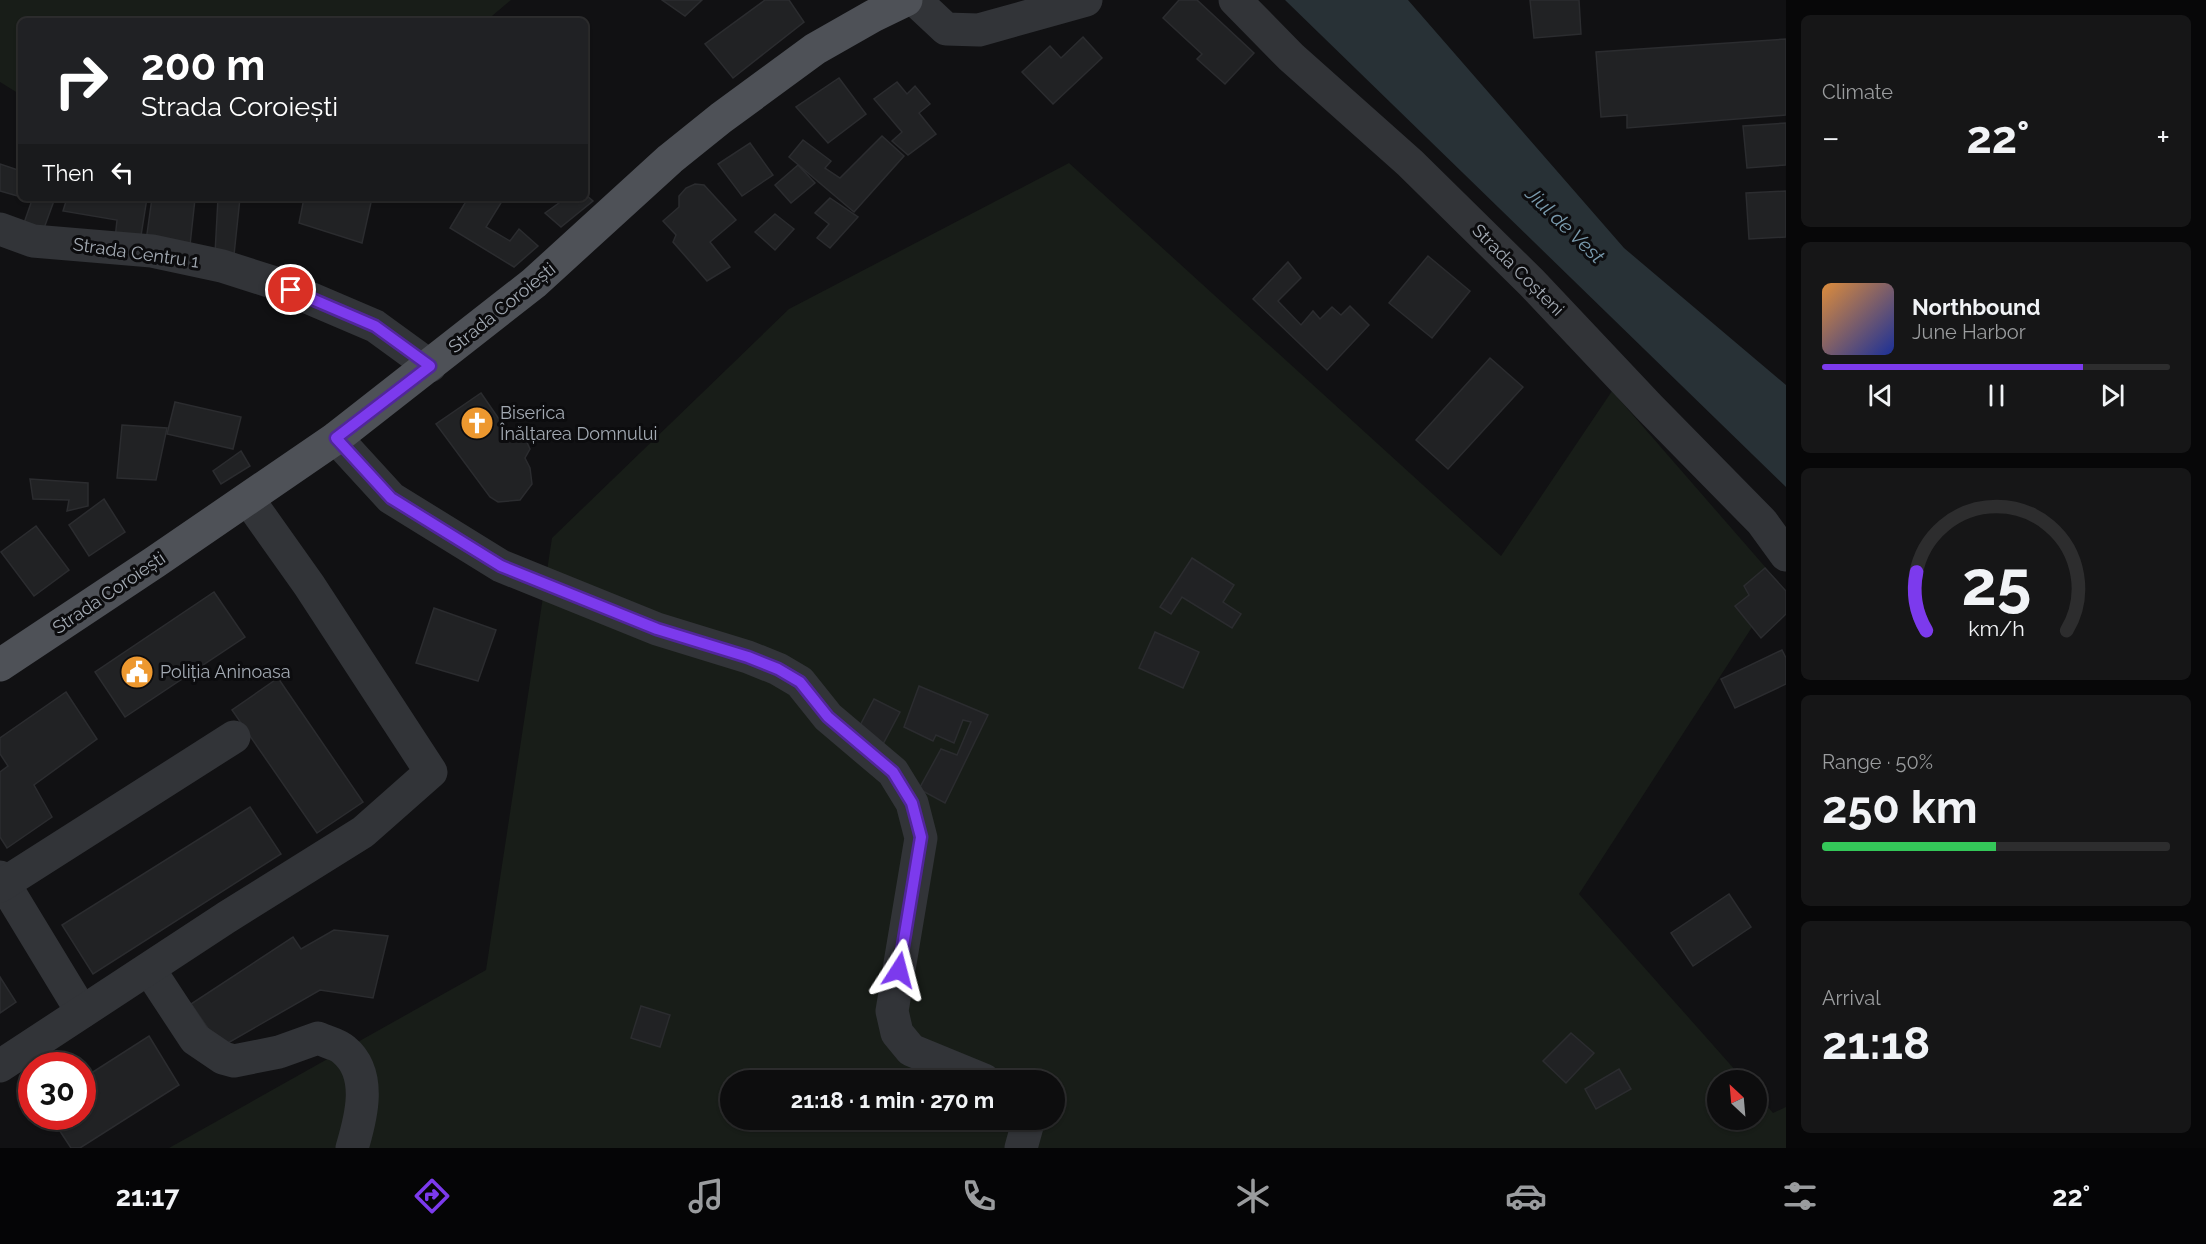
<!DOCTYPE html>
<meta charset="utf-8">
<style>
:root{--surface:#0d0d0e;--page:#161617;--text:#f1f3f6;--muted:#9a9c9e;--line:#2d2d2e;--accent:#7c3aed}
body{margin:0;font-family:Raleway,sans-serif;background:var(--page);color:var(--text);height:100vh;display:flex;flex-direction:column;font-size:22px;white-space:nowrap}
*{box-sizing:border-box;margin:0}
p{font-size:20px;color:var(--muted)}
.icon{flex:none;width:33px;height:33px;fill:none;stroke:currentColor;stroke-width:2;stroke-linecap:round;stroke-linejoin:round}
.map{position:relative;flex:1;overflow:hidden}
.side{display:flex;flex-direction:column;gap:15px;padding:15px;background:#070708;width:420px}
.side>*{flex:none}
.guide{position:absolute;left:18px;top:18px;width:570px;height:183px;border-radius:9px;box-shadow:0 2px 4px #0004,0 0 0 2px var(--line);background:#202124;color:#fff;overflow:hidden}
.needle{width:39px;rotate:334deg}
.buttons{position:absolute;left:1707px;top:1070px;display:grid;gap:12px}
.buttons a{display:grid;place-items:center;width:60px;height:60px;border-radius:50%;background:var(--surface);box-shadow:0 2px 4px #0004,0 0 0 2px var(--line);font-size:30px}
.speed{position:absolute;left:18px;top:1052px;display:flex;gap:12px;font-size:30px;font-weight:700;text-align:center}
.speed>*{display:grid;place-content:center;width:78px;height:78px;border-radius:50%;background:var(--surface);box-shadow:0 2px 4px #0004,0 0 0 2px var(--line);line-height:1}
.speed .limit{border:9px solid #d22;background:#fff;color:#111}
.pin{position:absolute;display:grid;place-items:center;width:51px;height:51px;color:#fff;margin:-26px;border:3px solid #fff;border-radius:50%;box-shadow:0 2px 6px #0007}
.me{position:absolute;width:66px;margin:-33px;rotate:9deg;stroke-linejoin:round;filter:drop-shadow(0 0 4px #0008)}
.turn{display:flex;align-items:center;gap:21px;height:126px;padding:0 24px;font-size:27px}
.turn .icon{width:78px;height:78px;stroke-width:2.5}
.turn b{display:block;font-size:42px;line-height:51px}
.then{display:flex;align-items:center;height:57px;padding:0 24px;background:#0003;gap:12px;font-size:22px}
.big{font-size:45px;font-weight:700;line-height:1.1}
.side .tile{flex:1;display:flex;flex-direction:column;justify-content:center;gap:9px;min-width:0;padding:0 21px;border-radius:9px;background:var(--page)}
.side .dial{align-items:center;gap:0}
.dial svg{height:156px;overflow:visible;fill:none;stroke:var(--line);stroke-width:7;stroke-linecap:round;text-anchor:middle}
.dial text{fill:var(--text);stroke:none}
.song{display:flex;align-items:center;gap:18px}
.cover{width:72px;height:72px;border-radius:9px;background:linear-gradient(135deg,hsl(30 70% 55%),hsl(230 70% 35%))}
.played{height:6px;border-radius:3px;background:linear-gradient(90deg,var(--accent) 75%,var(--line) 75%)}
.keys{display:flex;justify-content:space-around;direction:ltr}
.heat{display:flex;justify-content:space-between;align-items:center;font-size:33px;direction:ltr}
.charge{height:9px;border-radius:4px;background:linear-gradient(90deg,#34c759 50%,var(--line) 0)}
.trip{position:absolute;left:720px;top:1070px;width:345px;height:60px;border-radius:30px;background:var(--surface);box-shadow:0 2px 4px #0004,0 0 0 2px var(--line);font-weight:700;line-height:60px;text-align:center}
.tab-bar{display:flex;height:96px;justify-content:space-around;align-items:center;background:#050506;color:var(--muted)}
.tab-bar .icon{width:42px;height:42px}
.tab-bar .current{color:var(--accent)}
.tab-bar b{font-size:27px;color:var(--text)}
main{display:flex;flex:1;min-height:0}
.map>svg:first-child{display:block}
</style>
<main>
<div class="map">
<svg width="1786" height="1148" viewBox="0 0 1786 1148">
<rect width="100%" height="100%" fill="#111113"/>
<g fill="#181d18" fill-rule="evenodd">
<path d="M0 0H511L486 21H21V95L0 82Z"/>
<path d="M1069 163 1501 556 1612 391 1780 584 1579 894 1744 1080H1718V1119H1756L1757 1094 1773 1113 1786 1107V1148H169L486 970 552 538 789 309ZM730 1080H1054V1119H730Z"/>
</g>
<path fill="#283136" d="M1285 0H1408L1624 248 1786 385V487Z"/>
<g fill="#212224" stroke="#2b2c2f" stroke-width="1.5">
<path d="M662 0H702L685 16Z"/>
<path d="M765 0H789L804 22 733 78 705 44Z"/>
<path d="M1179 0H1197L1254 53 1225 84 1197 59 1202 54 1163 18Z"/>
<path d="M1530 0H1579L1581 34 1534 38Z"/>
<path d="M1083 37 1102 58 1053 104 1022 72 1050 46 1061 58Z"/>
<path d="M1786 39V115L1627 128V115L1601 117 1596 52Z"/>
<path d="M839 78 866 114 828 143 796 107Z"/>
<path d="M897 82 907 94 915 86 930 104 919 113 936 134 908 155 892 141 902 132 874 99Z"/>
<path d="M1786 123V165L1747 168 1743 126Z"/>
<path d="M882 136 904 156 854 212 789 157 803 140 831 161 825 168 840 178Z"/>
<path d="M750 143 773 175 742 196 718 164Z"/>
<path d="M0 164 21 171V197L0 191Z"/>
<path d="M798 165 815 183 791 203 775 185Z"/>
<path d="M695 184 704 185 736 220 710 242 730 267 707 281 673 242 676 235 663 221 679 207V196L686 188Z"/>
<path d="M1786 191V237L1749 239 1746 193Z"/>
<path d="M585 194 593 201 561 227 545 213 566 198H585Z"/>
<path d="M24 198H55L43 231 24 223 32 200Z"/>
<path d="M67 198H147L140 242 115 239 117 220 63 211Z"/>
<path d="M152 198 195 199 190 245 146 241Z"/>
<path d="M218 198H240L234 255 215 254Z"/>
<path d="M304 198H372L362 243 299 223Z"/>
<path d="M468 198H504L486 227 510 241 519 229 538 246 514 267 450 228Z"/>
<path d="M830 198 858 217 830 248 817 238 829 224 815 213Z"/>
<path d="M775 214 794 229 775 250 755 232Z"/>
<path d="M1428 256 1470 291 1432 338 1389 303Z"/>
<path d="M1288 262 1301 278 1278 301 1301 325 1313 311 1320 319 1332 307 1341 315 1350 306 1369 325 1327 370 1253 299Z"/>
<path d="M1490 358 1523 387 1448 469 1416 440Z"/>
<path d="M481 393 512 438H525L530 449 525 458 530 468 532 484 520 500 498 502 490 497 436 424Z"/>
<path d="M175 402 241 417 233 449 167 434Z"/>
<path d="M122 425 167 428 156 480 117 478Z"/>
<path d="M241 451 250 466 221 484 213 471Z"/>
<path d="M30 479 88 483V506L67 511 69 500 33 499Z"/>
<path d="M104 499 125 532 89 556 69 525Z"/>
<path d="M36 526 69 570 34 596 1 552Z"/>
<path d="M1192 558 1234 585 1223 602 1241 614 1232 628 1182 597 1171 614 1160 607Z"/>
<path d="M1765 568 1786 591V614L1761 638 1735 606 1749 595 1744 586Z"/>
<path d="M214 592 245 637 125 717 95 672Z"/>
<path d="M434 608 496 630 478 681 416 663Z"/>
<path d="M1155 632 1199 652 1183 688 1139 668Z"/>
<path d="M1782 650 1786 658V684L1735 708 1721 679Z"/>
<path d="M278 678 363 802 317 833 232 710Z"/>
<path d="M919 686 988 715 945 803 919 789 941 749 957 755 971 722 963 720 954 743 936 735 933 741 904 727Z"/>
<path d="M66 692 97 739 34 785 52 817 7 848 0 837V772L8 766 0 754V738Z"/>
<path d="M874 699 900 712 882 746 856 733Z"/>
<path d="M250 807 281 854 93 974 62 925Z"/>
<path d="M1729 894 1751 927 1693 966 1671 933Z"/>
<path d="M334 930 388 936 373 998 320 990 221 1047 191 1004 293 937 301 949Z"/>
<path d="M0 977 16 1002 0 1013Z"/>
<path d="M641 1006 670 1015 660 1047 631 1038Z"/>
<path d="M1571 1033 1594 1053 1566 1083 1543 1061Z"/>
<path d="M149 1036 179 1085 80 1148H71L50 1116H82V1079Z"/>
<path d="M1619 1069 1631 1089 1596 1109 1585 1089Z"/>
</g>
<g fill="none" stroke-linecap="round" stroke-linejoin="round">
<g stroke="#323438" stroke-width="33">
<path d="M915 0 946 29 979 30 1086 0"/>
<path d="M1235 0 1291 57 1410 163 1532 283 1649 407 1762 522 1786 555"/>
<path d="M0 229 33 241 152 251 222 266 272 282 375 326 430 366"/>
<path d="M336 438 391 498 501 566 657 629 748 657 778 669 800 682 828 717 893 772 912 803 921 838 892 1011 897 1033 911 1050 984 1080"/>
<path d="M0 877 82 1012"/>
<path d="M0 886 234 737"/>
<path d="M149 969 195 1039 223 1058 234 1061 279 1052 318 1038C326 1042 338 1044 344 1050 373 1074 361 1118 352 1148"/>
<path d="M0 1066 227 917 363 832 431 772 309 585 248 499"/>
<path d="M1021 1148 1029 1119"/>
</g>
<path stroke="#4e5157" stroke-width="33" d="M0 665 155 562 336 438 534 283 670 159 721 118 815 49 873 16 906 0"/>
</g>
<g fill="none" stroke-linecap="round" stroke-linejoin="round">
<defs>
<path id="route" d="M291 290 375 326 430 366 336 438 391 498 501 566 657 629 748 657 778 669 800 682 828 717 893 772 912 803 921 837 899 970"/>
</defs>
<use href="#route" stroke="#51269a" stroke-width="15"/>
<use href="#route" stroke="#7c3aed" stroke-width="10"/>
</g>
<defs>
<symbol id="church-disc" viewBox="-11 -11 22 22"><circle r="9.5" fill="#ed982f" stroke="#0c0c0e"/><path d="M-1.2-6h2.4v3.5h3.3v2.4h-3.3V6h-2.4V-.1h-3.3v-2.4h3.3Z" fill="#fff"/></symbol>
<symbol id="civic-disc" viewBox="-11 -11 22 22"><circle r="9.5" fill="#ed982f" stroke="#0c0c0e"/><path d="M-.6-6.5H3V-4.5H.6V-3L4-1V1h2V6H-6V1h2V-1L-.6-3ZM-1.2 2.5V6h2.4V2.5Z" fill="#fff"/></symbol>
</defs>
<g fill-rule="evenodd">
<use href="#church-disc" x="458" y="404" width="38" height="38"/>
<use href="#civic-disc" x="118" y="653" width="38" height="38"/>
</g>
<g text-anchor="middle" stroke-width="6" stroke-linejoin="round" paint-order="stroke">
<g font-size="18" fill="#a3aab3" stroke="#0c0c0e">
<text transform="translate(136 253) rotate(8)" y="6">Strada Centru 1</text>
<text transform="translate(1518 270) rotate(45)" y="6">Strada Coșteni</text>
<text transform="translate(502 308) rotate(-39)" y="6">Strada Coroiești</text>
<text transform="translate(109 593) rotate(-34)" y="6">Strada Coroiești</text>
</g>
<g font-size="18" fill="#a3aab3" stroke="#0c0c0e" text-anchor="start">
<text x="500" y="419">Biserica<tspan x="500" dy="21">Înălțarea Domnului</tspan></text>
<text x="160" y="678">Poliția Aninoasa</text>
</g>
<g font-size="20" font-style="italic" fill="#7a9bae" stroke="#0c0c0e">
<text transform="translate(1565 225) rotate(44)" y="7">Jiul de Vest</text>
</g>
</g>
</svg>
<div class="buttons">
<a><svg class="needle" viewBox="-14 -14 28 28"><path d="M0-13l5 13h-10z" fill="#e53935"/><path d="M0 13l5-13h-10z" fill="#9a9c9e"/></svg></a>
</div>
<div class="speed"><div class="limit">30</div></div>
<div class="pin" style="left:291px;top:290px;background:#d93025"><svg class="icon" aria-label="arrive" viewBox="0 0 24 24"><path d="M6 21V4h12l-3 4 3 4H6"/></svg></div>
<svg class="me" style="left:899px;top:970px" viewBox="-20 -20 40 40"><path d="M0-17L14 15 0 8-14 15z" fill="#7c3aed" stroke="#fff" stroke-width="4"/></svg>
<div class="trip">21:18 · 1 min · 270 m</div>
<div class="guide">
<div class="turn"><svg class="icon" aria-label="right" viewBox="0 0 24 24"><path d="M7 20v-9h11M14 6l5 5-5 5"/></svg><div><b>200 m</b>Strada Coroiești</div></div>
<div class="then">Then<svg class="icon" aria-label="left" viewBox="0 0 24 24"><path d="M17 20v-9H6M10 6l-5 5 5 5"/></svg></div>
</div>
</div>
<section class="side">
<div class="tile"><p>Climate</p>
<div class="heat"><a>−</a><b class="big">22°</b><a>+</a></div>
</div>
<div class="tile">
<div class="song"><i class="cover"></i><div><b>Northbound</b><p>June Harbor</p></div></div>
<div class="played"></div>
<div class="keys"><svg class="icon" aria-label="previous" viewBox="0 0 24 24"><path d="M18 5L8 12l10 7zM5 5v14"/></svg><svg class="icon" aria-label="pause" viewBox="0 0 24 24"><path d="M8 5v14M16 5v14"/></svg><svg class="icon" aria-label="next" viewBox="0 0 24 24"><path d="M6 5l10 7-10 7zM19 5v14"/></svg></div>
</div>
<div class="tile dial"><svg viewBox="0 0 100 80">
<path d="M14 69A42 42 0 1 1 86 69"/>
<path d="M14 69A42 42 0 0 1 9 39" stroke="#7c3aed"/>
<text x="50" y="56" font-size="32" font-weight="700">25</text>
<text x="50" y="72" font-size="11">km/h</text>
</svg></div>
<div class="tile"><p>Range · 50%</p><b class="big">250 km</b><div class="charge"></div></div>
<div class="tile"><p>Arrival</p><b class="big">21:18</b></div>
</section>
</main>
<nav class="tab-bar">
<b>21:17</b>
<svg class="icon current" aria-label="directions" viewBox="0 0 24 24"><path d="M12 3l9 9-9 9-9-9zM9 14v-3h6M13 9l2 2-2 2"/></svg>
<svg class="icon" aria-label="music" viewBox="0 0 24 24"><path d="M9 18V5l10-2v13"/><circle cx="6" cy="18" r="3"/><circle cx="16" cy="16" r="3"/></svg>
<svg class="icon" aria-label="phone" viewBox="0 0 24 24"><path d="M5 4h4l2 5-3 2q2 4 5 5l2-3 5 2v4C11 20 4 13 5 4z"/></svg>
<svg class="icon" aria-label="climate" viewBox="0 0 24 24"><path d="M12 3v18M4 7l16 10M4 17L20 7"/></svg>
<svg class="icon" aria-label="car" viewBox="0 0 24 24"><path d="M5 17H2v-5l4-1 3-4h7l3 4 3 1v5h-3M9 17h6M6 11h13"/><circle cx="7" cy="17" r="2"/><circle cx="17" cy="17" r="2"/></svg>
<svg class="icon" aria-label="filters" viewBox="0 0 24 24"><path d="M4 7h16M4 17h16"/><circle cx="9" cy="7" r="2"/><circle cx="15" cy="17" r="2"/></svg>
<b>22°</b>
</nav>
